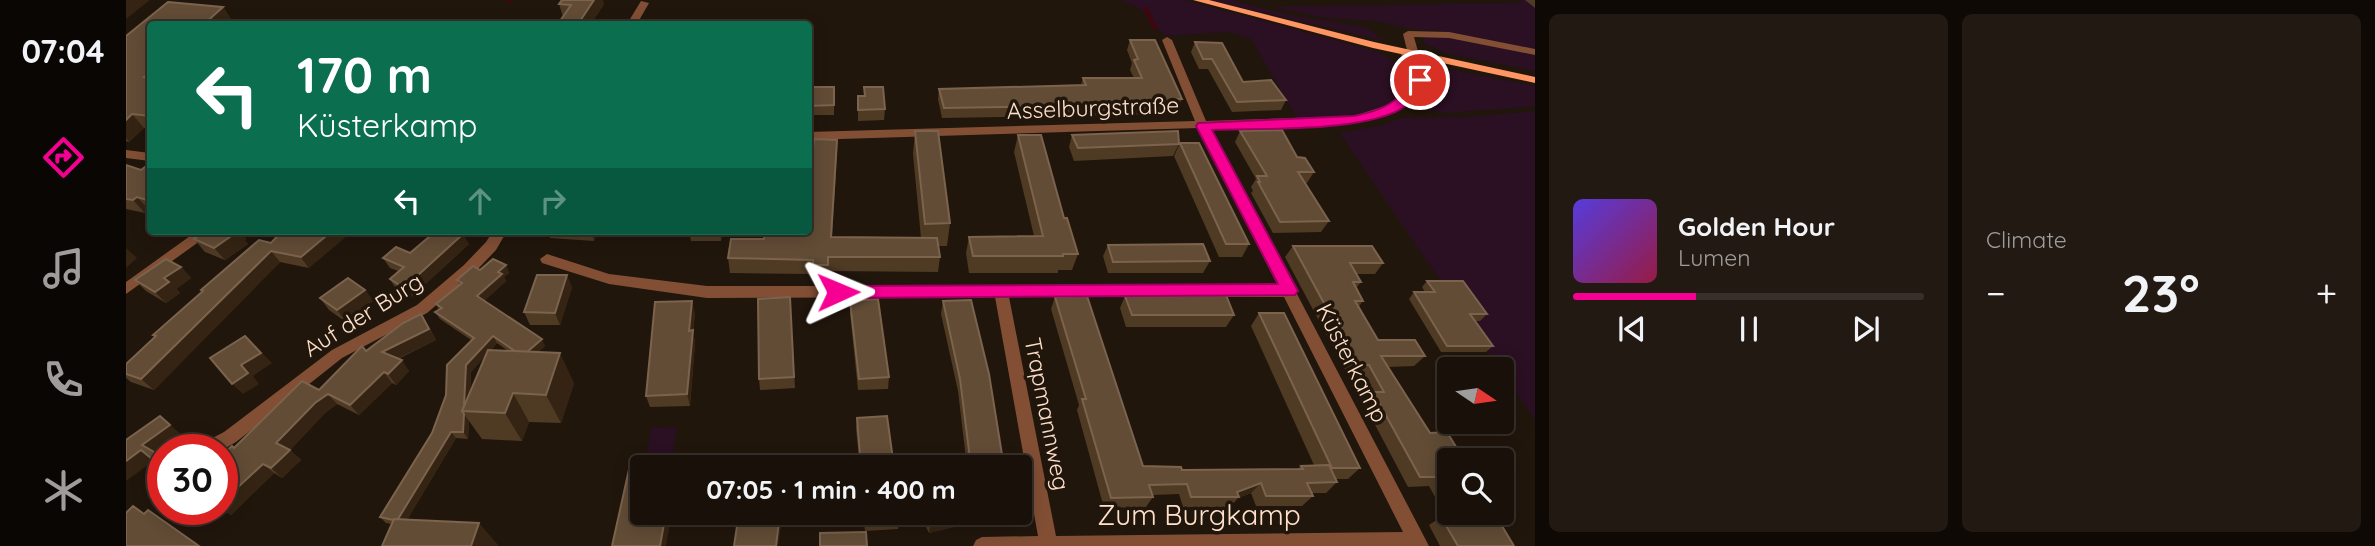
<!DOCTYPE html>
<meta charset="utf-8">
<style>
:root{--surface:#191009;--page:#221912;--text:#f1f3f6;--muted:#9f9d9c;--line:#37302a;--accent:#f60094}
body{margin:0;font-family:Quicksand,sans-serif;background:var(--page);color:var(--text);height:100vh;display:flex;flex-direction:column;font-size:26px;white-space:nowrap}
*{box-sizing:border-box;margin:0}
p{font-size:23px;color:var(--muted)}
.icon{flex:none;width:38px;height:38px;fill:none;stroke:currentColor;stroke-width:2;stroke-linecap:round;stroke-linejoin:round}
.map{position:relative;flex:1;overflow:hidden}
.details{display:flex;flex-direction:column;gap:14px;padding:14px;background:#0e0905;width:840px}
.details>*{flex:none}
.banner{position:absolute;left:21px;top:21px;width:665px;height:214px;border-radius:7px;box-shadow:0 4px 18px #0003,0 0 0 2px var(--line);background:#0b6e4f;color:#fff;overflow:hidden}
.needle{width:46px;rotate:103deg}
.buttons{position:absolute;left:1311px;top:357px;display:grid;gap:14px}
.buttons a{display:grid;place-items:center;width:77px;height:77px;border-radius:7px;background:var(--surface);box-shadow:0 4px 18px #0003,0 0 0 2px var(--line);font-size:35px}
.speed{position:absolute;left:21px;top:434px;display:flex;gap:14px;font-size:35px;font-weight:700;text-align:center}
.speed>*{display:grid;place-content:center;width:91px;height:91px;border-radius:50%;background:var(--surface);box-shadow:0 4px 18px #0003,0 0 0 2px var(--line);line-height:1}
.speed .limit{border:10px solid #d22;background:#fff;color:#111}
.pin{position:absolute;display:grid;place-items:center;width:60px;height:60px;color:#fff;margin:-30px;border:4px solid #fff;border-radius:50%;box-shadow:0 2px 7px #0007}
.me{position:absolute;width:77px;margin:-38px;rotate:89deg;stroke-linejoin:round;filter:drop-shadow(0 0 5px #0008)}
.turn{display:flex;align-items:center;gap:24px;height:147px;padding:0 35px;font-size:32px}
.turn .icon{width:91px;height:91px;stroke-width:2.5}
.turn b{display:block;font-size:49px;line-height:60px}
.lanes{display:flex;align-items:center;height:66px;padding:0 35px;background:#0003;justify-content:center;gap:35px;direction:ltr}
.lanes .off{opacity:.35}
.big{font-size:52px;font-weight:700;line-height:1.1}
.details .card{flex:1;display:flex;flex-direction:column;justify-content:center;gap:10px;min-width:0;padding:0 24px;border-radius:10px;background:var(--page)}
.song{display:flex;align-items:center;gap:21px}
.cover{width:84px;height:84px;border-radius:10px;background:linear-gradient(135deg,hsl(250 70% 55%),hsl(340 70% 35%))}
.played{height:7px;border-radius:4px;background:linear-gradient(90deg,var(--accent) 35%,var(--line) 35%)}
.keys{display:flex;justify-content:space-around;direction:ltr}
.heat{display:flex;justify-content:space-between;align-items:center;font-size:38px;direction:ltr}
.details .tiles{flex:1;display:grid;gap:14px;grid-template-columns:repeat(2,1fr)}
.trip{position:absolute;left:504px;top:455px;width:402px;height:70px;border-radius:7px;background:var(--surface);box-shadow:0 4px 18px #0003,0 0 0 2px var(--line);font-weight:700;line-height:70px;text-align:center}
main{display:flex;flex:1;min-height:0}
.tabs{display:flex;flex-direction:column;width:126px;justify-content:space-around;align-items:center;background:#0a0604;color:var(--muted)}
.tabs .icon{width:49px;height:49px}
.tabs .active{color:var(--accent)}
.tabs b{font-size:32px;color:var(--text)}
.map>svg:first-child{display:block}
</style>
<main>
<nav class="tabs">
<b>07:04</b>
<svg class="icon active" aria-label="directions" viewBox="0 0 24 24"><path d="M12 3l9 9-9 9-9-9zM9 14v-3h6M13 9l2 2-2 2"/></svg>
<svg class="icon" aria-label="music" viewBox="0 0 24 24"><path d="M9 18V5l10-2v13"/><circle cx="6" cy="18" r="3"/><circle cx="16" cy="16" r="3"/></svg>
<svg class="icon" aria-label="phone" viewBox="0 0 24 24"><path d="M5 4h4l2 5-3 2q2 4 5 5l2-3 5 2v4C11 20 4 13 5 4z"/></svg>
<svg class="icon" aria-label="climate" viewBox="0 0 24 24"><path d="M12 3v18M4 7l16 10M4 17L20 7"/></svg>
</nav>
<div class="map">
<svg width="1409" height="546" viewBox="0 0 1409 546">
<rect width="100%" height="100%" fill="#21160c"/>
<g fill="#2b0f23">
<path d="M995 0H1058L1252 52 1271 63 1277 85C1258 122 1206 117 1171 118L1125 39 1103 32 1038 36 1036 31 1026 28 1016 10Z"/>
<path d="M1083 0H1104L1169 16 1240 27 1259 41Z"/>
<path d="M1393 0H1409V50L1314 31 1290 30 1250 21 1201 18 1146 7 1395 3Z"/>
<path d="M1311 34 1409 54V71L1321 53 1299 44 1296 35Z"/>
<path d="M1326 70 1409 86V106L1319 113 1291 106 1308 88 1314 74Z"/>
<path d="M1409 111V420L1214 133 1256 125 1276 118 1346 117Z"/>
<path d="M550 427 547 455H521L525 428Z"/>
</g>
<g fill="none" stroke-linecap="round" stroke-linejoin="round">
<g stroke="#3e070b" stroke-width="4.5">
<path d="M382 0H385"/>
<path d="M1020 9 1029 28"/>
</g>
<g fill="#824f35" fill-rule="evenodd">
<path d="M515 1 523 3 511 24H501Z"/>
<path d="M1282 31 1323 32 1409 49V55L1323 38 1288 37 1293 55 1286 58 1289 77 1294 55H1302L1303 57C1296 127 1224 124 1171 125 1142 126 1113 127 1084 128L1303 546H847L850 540 856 537 912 536 869 297 581 298 483 284 416 263 414 259 421 254 483 274 581 286H1152L1072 128 682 140V132L1069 121 1036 40 1041 37 1046 40 1080 121 1228 116 1262 105 1280 92 1275 53 1281 50 1277 34ZM883 297H1158L1277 532 930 536Z"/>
<path d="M0 150 24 153V161L0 158Z"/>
<path d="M71 231H88L0 294V282Z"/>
<path d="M367 231H381L370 250 348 273 301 313 216 358 110 442 96 450H71L73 445 98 432 206 350 291 305 338 265 360 242Z"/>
</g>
<path fill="#ff9562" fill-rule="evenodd" d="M1067 0H1083L1248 42 1409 77V83L1247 48Z"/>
</g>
<g fill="#4f3a24" fill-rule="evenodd">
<path d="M1399 0H1409V8Z"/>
<path d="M42 2 97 7 106 21 102 24H24V129L18 128 3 142 0 141V36Z"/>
<path d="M433 4H478L465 24H432L437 17Z"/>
<path d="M1004 40 1056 99 1048 114 816 118 812 99 813 89 955 85 957 78H1008L1004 70 1006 63 1001 50Z"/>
<path d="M1069 42 1117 82 1160 100 1155 110 1106 112 1082 69H1073L1065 52Z"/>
<rect x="682" y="87" width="26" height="28"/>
<path d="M738 87 759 109 758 120 732 121V96H738Z"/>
<path d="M789 131 824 223 821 246H812L814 257 812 272 702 271V279H687V274L604 273 602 258 638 239 682 231 711 154 706 237 795 238 787 154Z"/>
<path d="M1114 131 1171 157 1188 172 1181 183H1179L1203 221 1195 232 1147 233 1125 193 1127 191 1125 187 1130 179 1109 142Z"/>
<path d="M892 135 938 218 952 254 946 270H932V273H843L840 253 843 237 908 236 888 152Z"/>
<path d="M946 135 1053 144 1047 156 948 161 943 147Z"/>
<path d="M1054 143 1123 244 1116 257H1093L1048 156Z"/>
<path d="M24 164V210H23L19 213 0 209V165L15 170Z"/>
<path d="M79 231H114L120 239 118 240 122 244 99 260 79 252 68 239Z"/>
<path d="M156 231 183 268 154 262 28 390 5 382 0 378V364L29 337 27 335 77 291 75 290 145 243Z"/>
<path d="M422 231H472L468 241 424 238Z"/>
<path d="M563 231H597L595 241H565Z"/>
<path d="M343 244 284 298 270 289 264 279 272 271 264 268 257 258Z"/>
<path d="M982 245 1084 261 1077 273H982L977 256Z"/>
<path d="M1167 246 1257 263 1249 274H1230L1235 282 1230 288 1237 301 1233 306 1252 340 1299 356 1288 366 1262 367 1323 460V513H1354L1356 516 1388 546H1314L1303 525 1315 517H1320L1303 486 1282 487 1237 402 1244 395 1233 375H1223L1217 366 1159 257Z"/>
<path d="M380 265 383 273 378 277 380 281 358 301 419 346 412 352 448 383 435 423 403 422 396 441 356 439 343 421 342 439 330 438 281 520 266 524 260 523 254 517 306 433 345 340 314 319 309 312 313 310 310 304 334 286 331 280 354 270ZM371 343 382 351 365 350ZM359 356 344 393 345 372Z"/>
<path d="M55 267 65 278 50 289 54 293 40 303 20 291 9 280Z"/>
<path d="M1301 281 1361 314 1354 321H1349L1367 346 1360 352H1315L1283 299 1288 292H1299L1296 287Z"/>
<path d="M446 287 434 325H404L398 312Z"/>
<path d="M239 290 247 301 220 322 203 310 194 298Z"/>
<path d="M999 296 1108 315 1100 327H1000L994 308Z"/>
<path d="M664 297 669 388 634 390 633 379Z"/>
<path d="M929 297 1017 466 1056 470 1171 469 1175 466 1188 465 1125 326 1133 313 1234 468 1222 479H1210L1211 482 1200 493H1186L1187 496 1176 506H1130L1125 493 1112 498 1104 507H1057L1053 494 1027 495V497L1020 507 978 508 951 410 953 405 925 309Z"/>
<path d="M724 301 763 377 762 389 732 390 724 313Z"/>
<path d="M817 301 878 467H841L832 391 815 314Z"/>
<path d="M569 313 567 332 569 343 564 406 524 407 520 396Z"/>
<path d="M302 325 310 340 272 359 283 371 270 385 266 383 233 415 211 404 199 413 164 450 175 460 156 478 148 473 105 515 95 509H96L108 448 193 390 240 351Z"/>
<path d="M731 418 768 467H734L730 429Z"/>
<path d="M737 513H773L774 519 772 529 739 531Z"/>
<path d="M797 513H835L836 525 803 533 796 519Z"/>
</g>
<g fill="#352413">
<path d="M0 0H24L0 19Z"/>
<path d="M468 0H477L478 4 465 24H452Z"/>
<path d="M97 7 106 21 102 24H78Z"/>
<path d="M6 114 18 128 3 142 0 138V120Z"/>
<path d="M711 140V154L705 252V237Z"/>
<path d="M11 197 23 210 19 213 7 200Z"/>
<path d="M106 231H114L120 239 118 240 122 244 99 260 88 248Z"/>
<path d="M206 231H227L183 268 175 257Z"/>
<path d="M465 231H472L468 241Z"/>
<path d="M594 231H597L595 241Z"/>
<path d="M337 234 343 244 284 298 278 288Z"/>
<path d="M0 248 11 258 0 268Z"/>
<path d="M145 251 154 262 28 390 15 379Z"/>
<path d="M380 265 383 273 378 277 380 281 355 304 351 296 372 272Z"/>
<path d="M55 267 65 278 50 289 54 293 40 303 29 292 38 278Z"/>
<path d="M441 275 446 287 434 325 429 313Z"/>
<path d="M239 290 247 301 220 322 211 310Z"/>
<path d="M566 301 569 313 567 332 569 343 564 406 561 394 563 331Z"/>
<path d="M295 314 310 340 264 362 256 352Z"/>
<path d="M119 336 146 363 127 376 133 384 117 394 106 384 115 365Z"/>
<path d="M367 336 371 343 345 372 343 412 338 411 340 365Z"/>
<path d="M416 339 419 346 400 363 396 356Z"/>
<path d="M434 353 448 383 435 423 420 395Z"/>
<path d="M276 360 283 371 270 385 262 374Z"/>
<path d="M258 372 266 383 233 415 224 405Z"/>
<path d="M387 393 403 422 396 441 379 413Z"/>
<path d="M202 394 211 404 199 413 164 450 175 460 156 478 145 468 150 443 189 403Z"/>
<path d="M338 414 343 421 342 439 337 432Z"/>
<path d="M34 416 57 436 30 455 16 445Z"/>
<path d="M325 432 330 438 277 527 271 521Z"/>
<path d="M15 450 29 460 0 481V461Z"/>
<path d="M137 464 148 473 105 515 96 509V502Z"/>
<path d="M1135 483 1125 493 1112 498 1113 497 1111 492Z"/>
<path d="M540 513H546L540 546H534Z"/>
<path d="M654 513H657L652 546H650Z"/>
<path d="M838 518 836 525 803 533 804 526Z"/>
<path d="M353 523 373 546H345Z"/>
</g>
<g fill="#624c36" stroke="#7b634d" stroke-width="2">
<path d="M436 0H468L452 24H432L445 5 433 4Z"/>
<path d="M42 2 97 7 78 24H24V72L18 77 24 78V116L6 114 0 120V36Z"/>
<path d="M1004 40H1029L1056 99H1049L1052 104 818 108 813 89 960 85 957 78H1016L1008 60 1012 59Z"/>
<path d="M1069 42 1096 43 1117 82 1145 80 1160 100 1111 102 1086 59H1077Z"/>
<path d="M682 87H708V105L682 106Z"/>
<path d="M738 87H757L759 109 732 110V96H739Z"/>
<path d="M1156 130 1171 157 1179 158 1188 172H1172L1203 221 1154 222 1132 182H1134L1131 176H1141L1114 131Z"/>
<path d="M789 131H812L824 223 799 224Z"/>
<path d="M1052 131 1053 144 952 148 946 135Z"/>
<path d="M892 135H915L938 218H941L952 254H937V256H847L843 237 917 236Z"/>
<path d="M688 139 711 140 705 237 811 238 814 257H702V265H687V260L602 258 605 239H638L639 231H682V195Z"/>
<path d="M1054 143H1073L1123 244H1100Z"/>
<path d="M23 164H24V201L11 197 7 200 0 199V165L15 170Z"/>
<path d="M79 231H109L111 232 88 248 68 239Z"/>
<path d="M156 231H206L175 257 145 251 15 379 0 374V364L30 336 27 335 77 291 75 290 133 240 145 243Z"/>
<path d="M310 231H330L337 234 278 288 264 279 278 267 257 258 270 247 284 253Z"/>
<path d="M1077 244 1084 261 987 262 982 245Z"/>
<path d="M1167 246H1246L1257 263H1224L1235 282H1227L1237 301H1229L1252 340H1289L1299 356H1255L1304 433 1321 432 1338 460H1323V491L1315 477H1294L1247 392H1258L1243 365H1232L1226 355Z"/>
<path d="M40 259 55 267 38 278 43 282 29 292 9 280Z"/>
<path d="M367 259 380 265 372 272 376 274 351 296 416 339 401 352 389 351 367 336 340 365 338 406 336 411 338 414 337 432H325L272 519 267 520 254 517 306 433 320 395 321 365 348 338 309 312 316 308 310 304 336 283 331 280 347 266 354 270Z"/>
<path d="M411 275H441L429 313 398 312Z"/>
<path d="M222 278 239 290 211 310 194 298Z"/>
<path d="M1301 281H1337L1361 314H1344L1367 346H1321L1288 292H1309Z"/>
<path d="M1100 295 1108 315H1006L999 296Z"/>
<path d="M961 296 1017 466 1055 467 1056 470 1177 469 1175 466 1203 465 1211 482 1181 483 1187 496H1140L1135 483 1111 492 1113 497H1065L1061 484 1023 485 1027 497 985 498 956 399H960L929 297Z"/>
<path d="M664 297 668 377 633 379 632 299Z"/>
<path d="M752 299 763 377 733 379 724 301Z"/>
<path d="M845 300 863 374 878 467H845L834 379 817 301Z"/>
<path d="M566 301 563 331 567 330 561 394 520 396 529 302Z"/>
<path d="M1133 313H1158L1234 468H1206Z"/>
<path d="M295 314 303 329 256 352 276 360 262 374 258 372 224 405 202 394 189 403 150 443 164 450 145 468 137 464 96 502V455L106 446 108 448 176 381 193 390 236 346 240 351 277 323Z"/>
<path d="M119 336 135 353 115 365 122 373 106 384 84 358Z"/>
<path d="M362 350 434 353 420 395 387 393 379 413 336 411Z"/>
<path d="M34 416 44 425 16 445 37 457V488L24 480 26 459 15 450 0 461V440Z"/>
<path d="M761 416 768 467H735L731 418Z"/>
<path d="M623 454 661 456 660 467H621Z"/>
<path d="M504 465 548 466V467H516V513H540L534 546H486Z"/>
<path d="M7 506 18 514 22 510 73 546H0V513Z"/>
<path d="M613 513H654L650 546H608Z"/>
<path d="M739 513H773L774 519 740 521Z"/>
<path d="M798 513H835L838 518 804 526Z"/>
<path d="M1335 513H1354L1356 516H1370L1388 546H1332L1315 517 1338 516Z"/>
<path d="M268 519 353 523 345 546H256Z"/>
<path d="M740 532 741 546H694V533Z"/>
</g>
<path fill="#f60094" stroke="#a00060" stroke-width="2" d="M1294 76 1301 80C1295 88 1289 100 1281 105 1245 133 1134 128 1086 130L1172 291 1169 295 712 298 703 292 712 286 1152 284 1070 126 1072 123 1228 116C1259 110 1271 102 1290 78Z"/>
<g text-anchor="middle" stroke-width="7" stroke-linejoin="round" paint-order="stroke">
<g font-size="23" fill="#ffe1cb" stroke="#21160c">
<text transform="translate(967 108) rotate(-2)" y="8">Asselburgstraße</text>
<text transform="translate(237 315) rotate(-32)" y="8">Auf der Burg</text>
<text transform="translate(1226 363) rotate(63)" y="8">Küsterkamp</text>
<text transform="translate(921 414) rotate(79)" y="8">Trapmannweg</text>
</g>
<g font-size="28" fill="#ffe1cb" stroke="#21160c">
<text x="1073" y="525">Zum Burgkamp</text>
</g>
</g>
</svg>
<div class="buttons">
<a><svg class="needle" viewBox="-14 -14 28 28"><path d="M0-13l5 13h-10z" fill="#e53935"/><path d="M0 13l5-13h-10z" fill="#9f9d9c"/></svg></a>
<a><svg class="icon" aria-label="search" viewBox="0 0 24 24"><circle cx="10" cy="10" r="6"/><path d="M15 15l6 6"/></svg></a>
</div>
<div class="speed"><div class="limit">30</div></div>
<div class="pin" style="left:1294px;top:80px;background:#d93025"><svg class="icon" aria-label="arrive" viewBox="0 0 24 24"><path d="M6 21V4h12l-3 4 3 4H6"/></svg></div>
<svg class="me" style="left:712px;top:292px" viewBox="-20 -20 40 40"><path d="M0-17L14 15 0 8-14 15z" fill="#f60094" stroke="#fff" stroke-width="4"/></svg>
<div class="trip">07:05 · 1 min · 400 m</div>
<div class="banner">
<div class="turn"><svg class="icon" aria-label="left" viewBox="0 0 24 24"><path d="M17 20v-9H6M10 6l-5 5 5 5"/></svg><div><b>170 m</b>Küsterkamp</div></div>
<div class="lanes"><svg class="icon" aria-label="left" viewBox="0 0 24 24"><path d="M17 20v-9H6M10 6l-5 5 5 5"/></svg><svg class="icon off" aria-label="ahead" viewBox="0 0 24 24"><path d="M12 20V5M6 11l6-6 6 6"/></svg><svg class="icon off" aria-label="right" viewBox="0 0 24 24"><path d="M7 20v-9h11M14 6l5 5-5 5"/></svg></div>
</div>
</div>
<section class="details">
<div class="tiles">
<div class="card">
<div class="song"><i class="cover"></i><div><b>Golden Hour</b><p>Lumen</p></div></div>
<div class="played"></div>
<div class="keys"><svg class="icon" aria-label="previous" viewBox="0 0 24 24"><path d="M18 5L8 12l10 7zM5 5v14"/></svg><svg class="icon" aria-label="pause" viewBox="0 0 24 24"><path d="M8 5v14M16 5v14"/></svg><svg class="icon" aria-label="next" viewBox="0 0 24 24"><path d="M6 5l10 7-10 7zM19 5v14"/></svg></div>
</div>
<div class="card"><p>Climate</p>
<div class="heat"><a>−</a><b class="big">23°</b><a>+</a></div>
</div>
</div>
</section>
</main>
